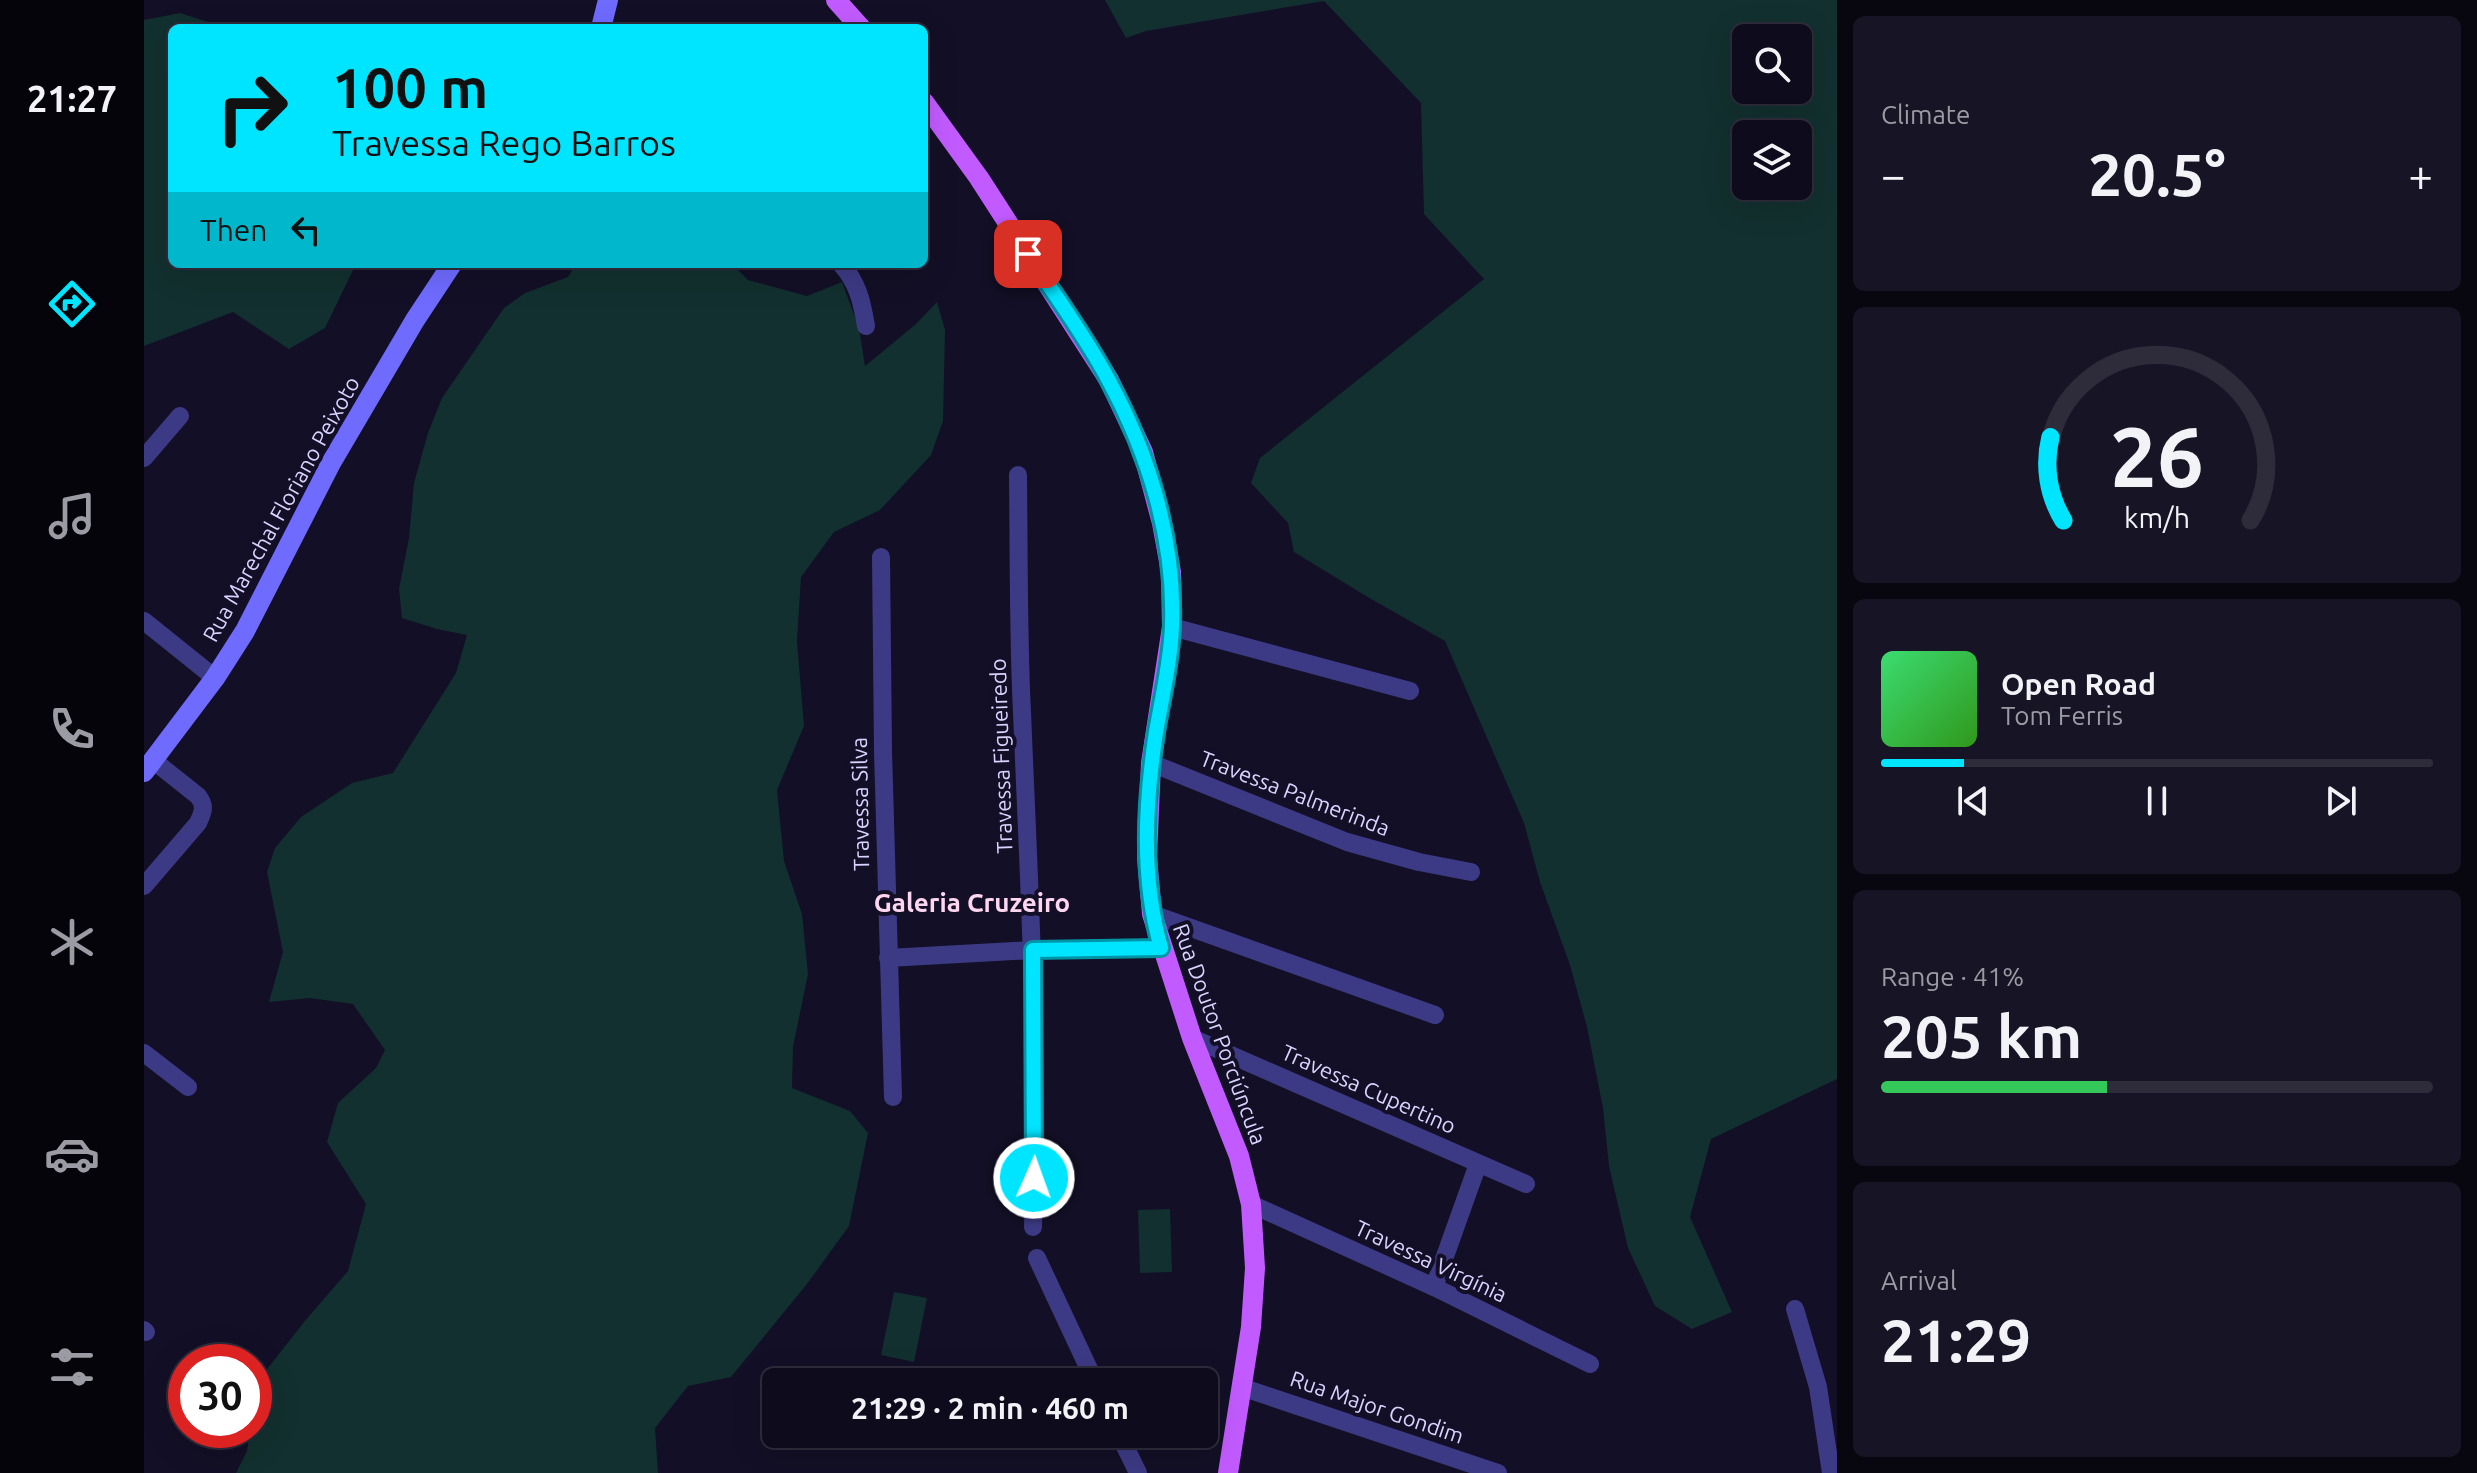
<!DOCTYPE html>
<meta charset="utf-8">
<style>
:root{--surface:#0e0b1c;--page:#171425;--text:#f1f3f6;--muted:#9b9ba3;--line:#2e2b3b;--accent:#00e5ff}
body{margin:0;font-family:Ubuntu,sans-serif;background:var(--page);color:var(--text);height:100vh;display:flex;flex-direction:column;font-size:30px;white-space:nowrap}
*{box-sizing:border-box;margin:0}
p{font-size:26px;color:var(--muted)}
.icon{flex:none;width:44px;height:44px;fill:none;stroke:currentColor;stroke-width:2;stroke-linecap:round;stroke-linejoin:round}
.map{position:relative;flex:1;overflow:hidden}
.panel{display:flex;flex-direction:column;gap:16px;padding:16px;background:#08060f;width:640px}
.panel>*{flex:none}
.hud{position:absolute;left:24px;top:24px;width:760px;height:244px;border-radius:12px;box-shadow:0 8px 32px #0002,0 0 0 2px var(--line);background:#00e5ff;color:#111;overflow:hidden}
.controls{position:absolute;left:1588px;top:24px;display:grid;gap:16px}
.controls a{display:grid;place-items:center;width:80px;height:80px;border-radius:12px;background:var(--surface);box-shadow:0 8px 32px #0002,0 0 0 2px var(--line);font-size:40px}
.speed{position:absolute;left:24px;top:1344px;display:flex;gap:16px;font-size:40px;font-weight:700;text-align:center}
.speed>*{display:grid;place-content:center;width:104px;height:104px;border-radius:50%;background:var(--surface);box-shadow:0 8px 32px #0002,0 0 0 2px var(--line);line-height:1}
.speed .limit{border:12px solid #d22;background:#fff;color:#111}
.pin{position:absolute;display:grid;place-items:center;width:68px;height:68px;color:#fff;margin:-34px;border-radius:16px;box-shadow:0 4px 12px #0006}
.me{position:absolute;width:88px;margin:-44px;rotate:2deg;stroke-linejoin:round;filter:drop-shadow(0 0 6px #0008)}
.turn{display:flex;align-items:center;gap:28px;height:168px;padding:0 32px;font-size:36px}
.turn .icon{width:104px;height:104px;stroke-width:2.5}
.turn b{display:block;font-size:56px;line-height:68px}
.then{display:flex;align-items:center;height:76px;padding:0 32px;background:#0003;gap:16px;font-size:30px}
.big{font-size:60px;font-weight:600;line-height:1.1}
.panel .widget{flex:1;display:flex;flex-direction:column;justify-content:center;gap:12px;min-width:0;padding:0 28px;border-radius:12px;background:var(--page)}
.panel .dial{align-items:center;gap:0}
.dial svg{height:208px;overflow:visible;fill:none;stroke:var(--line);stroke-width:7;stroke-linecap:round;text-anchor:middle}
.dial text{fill:var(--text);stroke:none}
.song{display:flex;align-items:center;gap:24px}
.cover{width:96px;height:96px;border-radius:12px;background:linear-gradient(135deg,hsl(140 70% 55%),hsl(110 70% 35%))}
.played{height:8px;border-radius:4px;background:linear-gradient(90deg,var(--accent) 15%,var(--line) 15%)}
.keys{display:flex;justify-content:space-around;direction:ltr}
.heat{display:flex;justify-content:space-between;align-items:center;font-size:44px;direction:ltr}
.charge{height:12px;border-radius:6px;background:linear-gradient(90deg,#34c759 41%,var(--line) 0)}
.trip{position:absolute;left:618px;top:1368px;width:456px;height:80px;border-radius:12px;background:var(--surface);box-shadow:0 8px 32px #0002,0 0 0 2px var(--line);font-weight:600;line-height:80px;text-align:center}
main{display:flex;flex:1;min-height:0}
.tab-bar{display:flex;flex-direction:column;width:144px;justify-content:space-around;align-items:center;background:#06040b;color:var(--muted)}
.tab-bar .icon{width:56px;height:56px}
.tab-bar .active{color:var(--accent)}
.tab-bar b{font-size:36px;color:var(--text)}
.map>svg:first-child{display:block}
</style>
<main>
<nav class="tab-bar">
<b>21:27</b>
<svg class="icon active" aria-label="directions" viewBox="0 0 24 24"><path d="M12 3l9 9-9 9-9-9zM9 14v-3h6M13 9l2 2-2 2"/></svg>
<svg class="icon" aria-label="music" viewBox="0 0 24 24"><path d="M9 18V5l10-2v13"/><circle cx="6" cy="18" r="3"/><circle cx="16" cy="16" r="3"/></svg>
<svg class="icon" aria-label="phone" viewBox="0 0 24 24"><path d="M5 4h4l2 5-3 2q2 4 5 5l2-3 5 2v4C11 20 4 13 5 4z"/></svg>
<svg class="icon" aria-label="climate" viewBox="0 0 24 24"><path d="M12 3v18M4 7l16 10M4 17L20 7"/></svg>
<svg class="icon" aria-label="car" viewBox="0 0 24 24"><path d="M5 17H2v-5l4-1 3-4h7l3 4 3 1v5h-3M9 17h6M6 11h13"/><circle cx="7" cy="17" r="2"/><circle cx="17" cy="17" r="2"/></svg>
<svg class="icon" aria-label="filters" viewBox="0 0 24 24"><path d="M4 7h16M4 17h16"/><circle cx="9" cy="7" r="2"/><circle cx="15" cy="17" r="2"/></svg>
</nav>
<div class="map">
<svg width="1693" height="1473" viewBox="0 0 1693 1473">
<rect width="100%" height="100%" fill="#130f26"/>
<g fill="#12302f" fill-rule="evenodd">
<path d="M961 0H1693V1079L1567 1139 1546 1217 1588 1312 1548 1329 1511 1306 1484 1248 1465 1166 1459 1108 1443 1027 1426 965 1396 882 1380 823 1301 641 1222 596 1150 552 1144 523 1107 483 1116 458 1340 279 1280 214 1277 103 1180 1 1002 31 982 38ZM1602 38H1654V90H1602ZM1602 134H1654V186H1602Z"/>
<path d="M36 13 83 28H28V264H212L181 328 145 349 89 312 0 346V20Z"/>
<path d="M432 264H588L604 280 663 296 698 282 715 328 721 366 772 324 793 302 801 330 799 421 787 455 736 510 690 532 657 577 653 641 660 726 633 790 640 861 658 914 664 974 649 1047 648 1088 706 1111 724 1133 705 1226 663 1284 587 1377 544 1386 511 1428 514 1473H92L103 1451 106 1430H110V1400L124 1368 160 1322 204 1271 222 1204 183 1142 194 1103 232 1068 241 1050 209 1004 166 998 125 1002 139 952 123 872 131 848 157 817 208 783 249 773 312 673 323 635 293 629 258 618 255 589 265 538 270 483 284 433 298 398 360 308 381 293 424 277Z"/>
<path d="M1026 1209 1028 1272 996 1273 994 1210Z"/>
<path d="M750 1292 783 1298 770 1362 737 1355Z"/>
</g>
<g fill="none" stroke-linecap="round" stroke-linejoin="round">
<g stroke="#3d3a85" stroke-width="18">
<path d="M697 264C714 283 718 302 722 326"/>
<path d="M0 458 36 416"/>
<path d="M874 475C875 554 874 633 878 712 885 885 895 1054 889 1227"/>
<path d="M737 557 739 751 749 1097"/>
<path d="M0 621 71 678"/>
<path d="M1028 627 1266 691"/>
<path d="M1007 763 1203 842 1275 862 1327 872"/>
<path d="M0 886 54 823C59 812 62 806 54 796L10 761"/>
<path d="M1008 914 1291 1015"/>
<path d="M744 958 889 950 1017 948"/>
<path d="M1048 1038 1382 1184"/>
<path d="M0 1053 44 1087"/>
<path d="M1107 1204 1290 1287 1446 1364"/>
<path d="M893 1258 951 1382"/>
<path d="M1290 1287 1334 1164"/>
<path d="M1651 1309 1674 1387 1687 1473"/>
<path d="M0 1330 2 1332"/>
<path d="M1097 1387 1354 1473"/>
<path d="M975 1434 994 1473"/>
</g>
<g stroke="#6f6bff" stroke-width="20">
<path d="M457 28 464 0"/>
<path d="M0 772 71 678 101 631 187 463 271 320 308 264"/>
</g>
<g stroke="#c25bff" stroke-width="20">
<path d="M692 0 717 28"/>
<path d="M780 102 835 178 965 380 999 452 1018 523 1027 572 1028 627 1007 763 1003 857 1008 914 1048 1038 1095 1156 1107 1204 1111 1268 1107 1327 1084 1473"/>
</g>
</g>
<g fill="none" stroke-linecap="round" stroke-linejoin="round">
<defs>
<path id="route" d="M884 254C911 296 942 337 965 381 1005 455 1031 540 1028 625 1027 660 1018 697 1012 732 1001 804 997 878 1017 948L889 950 890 1178"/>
</defs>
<use href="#route" stroke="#0095a6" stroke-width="20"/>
<use href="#route" stroke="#00e5ff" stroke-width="14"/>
</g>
<g text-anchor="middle" stroke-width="8" stroke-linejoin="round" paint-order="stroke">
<g font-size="22" fill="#d9d4ff" stroke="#130f26">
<text transform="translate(137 509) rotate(-61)" y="8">Rua Marechal Floriano Peixoto</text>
<text transform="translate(857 756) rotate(-92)" y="8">Travessa Figueiredo</text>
<text transform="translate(1151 793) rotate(21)" y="8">Travessa Palmerinda</text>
<text transform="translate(716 804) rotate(-91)" y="8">Travessa Silva</text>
<text transform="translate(1076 1034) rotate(70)" y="8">Rua Doutor Porciúncula</text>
<text transform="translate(1225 1089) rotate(24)" y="8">Travessa Cupertino</text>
<text transform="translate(1287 1261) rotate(25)" y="8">Travessa Virgínia</text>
<text transform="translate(1233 1407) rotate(19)" y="8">Rua Major Gondim</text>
</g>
<g font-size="26" font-weight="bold" fill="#ffd6f0" stroke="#130f26">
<text x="828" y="912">Galeria Cruzeiro</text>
</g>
</g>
</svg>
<div class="controls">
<a><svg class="icon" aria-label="search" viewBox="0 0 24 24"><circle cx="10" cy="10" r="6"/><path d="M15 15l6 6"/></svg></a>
<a><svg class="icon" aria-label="layers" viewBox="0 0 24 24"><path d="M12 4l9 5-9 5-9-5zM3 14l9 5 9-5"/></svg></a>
</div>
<div class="speed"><div class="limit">30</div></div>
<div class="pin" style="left:884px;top:254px;background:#d93025"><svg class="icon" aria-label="arrive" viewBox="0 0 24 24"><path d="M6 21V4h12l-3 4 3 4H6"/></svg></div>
<svg class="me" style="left:890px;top:1178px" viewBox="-20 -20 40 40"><circle r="17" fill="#00e5ff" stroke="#fff" stroke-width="3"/><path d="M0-11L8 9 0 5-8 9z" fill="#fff"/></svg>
<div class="trip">21:29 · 2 min · 460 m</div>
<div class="hud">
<div class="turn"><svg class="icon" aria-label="right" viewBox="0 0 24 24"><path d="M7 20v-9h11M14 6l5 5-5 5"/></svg><div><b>100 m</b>Travessa Rego Barros</div></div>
<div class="then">Then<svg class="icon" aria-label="left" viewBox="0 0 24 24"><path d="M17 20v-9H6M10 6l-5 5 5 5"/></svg></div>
</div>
</div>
<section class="panel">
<div class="widget"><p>Climate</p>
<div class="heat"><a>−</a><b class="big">20.5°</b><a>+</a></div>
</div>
<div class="widget dial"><svg viewBox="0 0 100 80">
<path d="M14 69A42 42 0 1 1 86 69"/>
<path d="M14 69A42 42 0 0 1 9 37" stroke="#00e5ff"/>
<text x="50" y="56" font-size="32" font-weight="700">26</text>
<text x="50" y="72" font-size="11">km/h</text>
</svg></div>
<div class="widget">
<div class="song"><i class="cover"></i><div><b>Open Road</b><p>Tom Ferris</p></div></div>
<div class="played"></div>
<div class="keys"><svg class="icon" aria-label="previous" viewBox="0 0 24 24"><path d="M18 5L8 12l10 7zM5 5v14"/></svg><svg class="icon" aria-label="pause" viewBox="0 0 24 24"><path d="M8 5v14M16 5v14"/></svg><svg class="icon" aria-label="next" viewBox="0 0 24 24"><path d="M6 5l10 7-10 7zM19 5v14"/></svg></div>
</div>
<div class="widget"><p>Range · 41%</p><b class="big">205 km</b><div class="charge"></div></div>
<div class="widget"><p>Arrival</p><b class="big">21:29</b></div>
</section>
</main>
